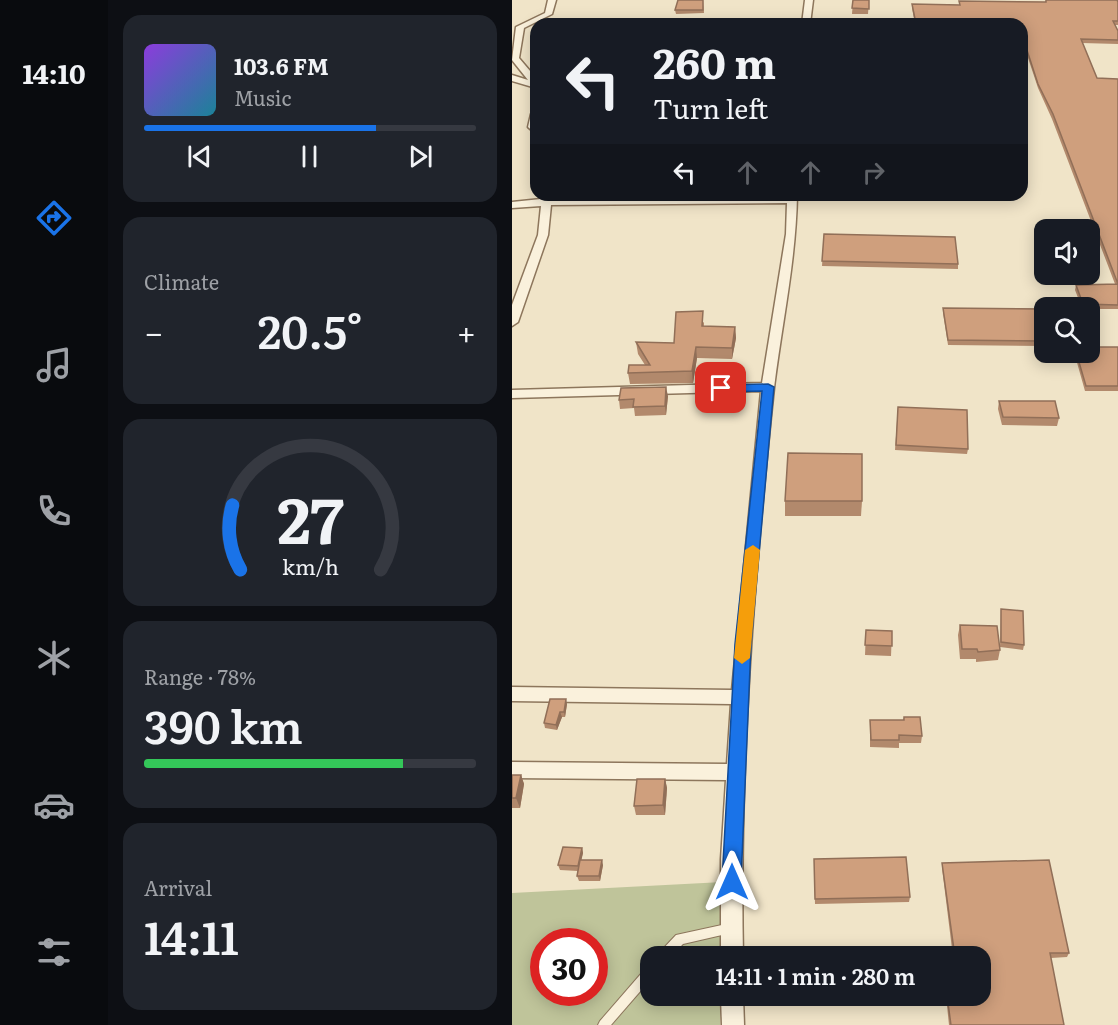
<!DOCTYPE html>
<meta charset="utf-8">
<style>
:root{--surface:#171b24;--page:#20242c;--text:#f1f3f6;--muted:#9ea1a6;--line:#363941;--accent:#1a73e8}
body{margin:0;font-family:Literata,serif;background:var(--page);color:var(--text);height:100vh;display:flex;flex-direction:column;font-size:22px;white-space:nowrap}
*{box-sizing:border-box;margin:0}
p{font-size:20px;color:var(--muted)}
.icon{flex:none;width:33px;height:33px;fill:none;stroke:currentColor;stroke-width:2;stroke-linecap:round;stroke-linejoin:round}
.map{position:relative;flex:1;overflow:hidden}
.drawer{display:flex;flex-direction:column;gap:15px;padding:15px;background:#0d0f14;width:404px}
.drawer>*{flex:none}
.top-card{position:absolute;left:18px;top:18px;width:498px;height:183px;border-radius:18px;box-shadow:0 3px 15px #0003;background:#171b24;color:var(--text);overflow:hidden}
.buttons{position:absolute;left:522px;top:219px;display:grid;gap:12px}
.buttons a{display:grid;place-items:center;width:66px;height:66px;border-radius:12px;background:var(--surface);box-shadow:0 3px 15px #0003;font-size:30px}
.speed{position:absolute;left:18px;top:928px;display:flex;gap:12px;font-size:30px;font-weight:700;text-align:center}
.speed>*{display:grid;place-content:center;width:78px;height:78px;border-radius:50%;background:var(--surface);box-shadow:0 3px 15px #0003;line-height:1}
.speed .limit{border:9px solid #d22;background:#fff;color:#111}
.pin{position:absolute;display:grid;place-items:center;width:51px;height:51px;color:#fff;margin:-26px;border-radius:12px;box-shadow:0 3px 9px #0006}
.me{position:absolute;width:66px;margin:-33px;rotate:0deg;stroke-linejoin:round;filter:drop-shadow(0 0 4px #0008)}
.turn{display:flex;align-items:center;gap:21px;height:126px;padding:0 24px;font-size:27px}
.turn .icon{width:78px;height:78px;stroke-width:2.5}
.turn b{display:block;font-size:42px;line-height:51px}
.lanes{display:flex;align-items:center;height:57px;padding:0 24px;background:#0003;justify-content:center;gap:30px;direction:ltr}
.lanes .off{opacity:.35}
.big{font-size:45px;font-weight:600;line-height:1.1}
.drawer .widget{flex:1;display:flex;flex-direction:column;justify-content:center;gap:9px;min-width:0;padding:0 21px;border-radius:18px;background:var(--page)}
.drawer .dial{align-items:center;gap:0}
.dial svg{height:156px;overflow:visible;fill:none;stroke:var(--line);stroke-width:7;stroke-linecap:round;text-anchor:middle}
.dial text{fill:var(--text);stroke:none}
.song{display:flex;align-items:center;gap:18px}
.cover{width:72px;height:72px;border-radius:9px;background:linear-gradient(135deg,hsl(270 70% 55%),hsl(190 70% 35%))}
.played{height:6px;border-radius:3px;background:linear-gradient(90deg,var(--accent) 70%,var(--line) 70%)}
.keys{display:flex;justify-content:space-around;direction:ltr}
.heat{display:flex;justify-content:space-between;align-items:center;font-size:33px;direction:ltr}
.charge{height:9px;border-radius:4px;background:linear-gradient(90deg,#34c759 78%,var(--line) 0)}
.trip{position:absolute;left:128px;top:946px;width:351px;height:60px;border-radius:18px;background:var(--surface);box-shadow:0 3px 15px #0003;font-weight:600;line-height:60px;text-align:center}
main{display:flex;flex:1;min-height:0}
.tabs{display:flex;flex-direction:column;width:108px;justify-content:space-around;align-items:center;background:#090b0e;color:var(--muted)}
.tabs .icon{width:42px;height:42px}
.tabs .on{color:var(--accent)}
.tabs b{font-size:27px;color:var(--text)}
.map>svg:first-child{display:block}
</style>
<main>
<nav class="tabs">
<b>14:10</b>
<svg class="icon on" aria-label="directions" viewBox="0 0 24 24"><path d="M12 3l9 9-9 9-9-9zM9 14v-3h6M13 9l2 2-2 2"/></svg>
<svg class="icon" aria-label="music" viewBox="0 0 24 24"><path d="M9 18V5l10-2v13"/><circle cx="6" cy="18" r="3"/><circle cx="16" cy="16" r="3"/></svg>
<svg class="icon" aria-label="phone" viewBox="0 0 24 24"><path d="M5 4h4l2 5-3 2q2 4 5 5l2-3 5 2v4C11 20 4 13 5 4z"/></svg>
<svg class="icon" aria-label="climate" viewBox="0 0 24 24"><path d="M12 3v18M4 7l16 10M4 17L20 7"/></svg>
<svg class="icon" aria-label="car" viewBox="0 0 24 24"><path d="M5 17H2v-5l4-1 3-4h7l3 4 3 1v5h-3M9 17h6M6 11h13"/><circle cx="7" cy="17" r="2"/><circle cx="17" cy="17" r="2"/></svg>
<svg class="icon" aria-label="filters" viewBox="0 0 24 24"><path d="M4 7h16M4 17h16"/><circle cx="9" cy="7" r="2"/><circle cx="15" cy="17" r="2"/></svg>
</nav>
<section class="drawer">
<div class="widget">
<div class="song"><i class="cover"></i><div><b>103.6 FM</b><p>Music</p></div></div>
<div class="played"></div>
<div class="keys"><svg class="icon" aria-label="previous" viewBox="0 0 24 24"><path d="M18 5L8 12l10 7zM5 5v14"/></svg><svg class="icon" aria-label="pause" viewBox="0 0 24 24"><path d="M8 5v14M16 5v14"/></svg><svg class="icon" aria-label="next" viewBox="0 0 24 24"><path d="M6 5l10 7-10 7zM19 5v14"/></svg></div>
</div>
<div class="widget"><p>Climate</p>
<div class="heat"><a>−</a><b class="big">20.5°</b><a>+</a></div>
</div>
<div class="widget dial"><svg viewBox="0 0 100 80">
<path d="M14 69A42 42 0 1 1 86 69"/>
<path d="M14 69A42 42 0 0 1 10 36" stroke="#1a73e8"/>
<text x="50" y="56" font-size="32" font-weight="700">27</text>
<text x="50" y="72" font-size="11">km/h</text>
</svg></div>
<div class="widget"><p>Range · 78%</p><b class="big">390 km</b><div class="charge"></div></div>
<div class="widget"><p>Arrival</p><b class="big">14:11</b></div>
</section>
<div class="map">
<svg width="607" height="1025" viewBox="0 0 607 1025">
<rect width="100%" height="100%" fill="#f0e4c8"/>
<path fill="#bfc49a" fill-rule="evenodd" d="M211 882 210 957H138V996H209L208 1025H0V893ZM32 942H82V993H32Z"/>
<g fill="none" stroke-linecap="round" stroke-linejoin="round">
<defs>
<g id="service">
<path d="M219 923 223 924 224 928 223 932 171 944 158 957H146L147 953 164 935Z"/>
<path d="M138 967V980L99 1025H86L88 1021 134 968Z"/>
</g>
<g id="minor">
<path d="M36 0H44L40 14 12 28 7 58 24 78V88L0 81V75L16 80 0 60 4 27 33 13Z"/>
<path d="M293 0H301L298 24H290Z"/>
<path d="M24 111V134L16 127 19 114Z"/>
<path d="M30 195H40V199L285 195C284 260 270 323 262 388 242 577 227 767 231 957H209V859L214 780 0 778V762L215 764 219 704 0 701V687L220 690 249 391 0 398V390L250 383 274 234 275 203 39 205 36 235 6 322 0 326V305L26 235 29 206 0 208V202L29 199Z"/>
<path d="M209 996H231L232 1025H210Z"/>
</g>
</defs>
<use href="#service" stroke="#8d765c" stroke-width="2"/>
<use href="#minor" stroke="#8d765c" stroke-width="3"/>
<use href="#service" fill="#faf1dc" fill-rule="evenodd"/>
<use href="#minor" fill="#faf1dc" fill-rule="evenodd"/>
</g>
<g fill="#b2896c">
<path d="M191 0 192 13 164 14 163 10Z"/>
<path d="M341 0H357L356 14H340Z"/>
<path d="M534 0 606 2V25H603L606 31V44L570 43 585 78 606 79V309H578V308H570L563 290 564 285 603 284 540 119 526 88 510 40V24H403L400 8V4L447 5V1L533 2Z"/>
<path d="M312 234 446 264V269L310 266Z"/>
<path d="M431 308 532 309V346L436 345 431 313Z"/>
<path d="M192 322V326L223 327 224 338 220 359 185 358 181 383 118 384 116 373 133 365 126 354 124 342 162 343Z"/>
<path d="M606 347V391H573L562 352H578Z"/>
<path d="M156 396 154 415 123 416 122 408 108 409 107 400Z"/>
<path d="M487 401 547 418 545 426 490 425 486 409Z"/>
<path d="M386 407 456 449 455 454 383 450Z"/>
<path d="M273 501H350L349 516H273Z"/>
<path d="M489 609 512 645 511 650 488 647Z"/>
<path d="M448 625 488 650 486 660 464 662V659H448L446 635Z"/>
<path d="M354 630 380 631 379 656 353 655Z"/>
<path d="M55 704 53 717H50L45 730 33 728 32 723Z"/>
<path d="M392 717 410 736 409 743H387V748L358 747V720H391Z"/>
<path d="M0 775H9L12 784 8 808H0Z"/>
<path d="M153 779 155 788 153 815H124L122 806Z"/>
<path d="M70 848 71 853 69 860 91 865 88 881H67L65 876 66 871 48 870 46 865Z"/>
<path d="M302 859 398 897 397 902 303 904Z"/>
<path d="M430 863 557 953 555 957 539 958 552 1025H437L434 996H468V957H441L430 868Z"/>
</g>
<g fill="#916f58">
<path d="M223 327 224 338 220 359V348Z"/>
<path d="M184 347 185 358 181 383 180 371Z"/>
<path d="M154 387 156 396 154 415 153 406Z"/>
<path d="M54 699 55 704 53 717 52 712Z"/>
<path d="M48 712 50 717 45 730 44 725Z"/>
<path d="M9 775 12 784 8 808 4 798Z"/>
<path d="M153 779 155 788 153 815 151 805Z"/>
<path d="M70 848 71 853 67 871 66 866Z"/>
<path d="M90 860 91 865 88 881 87 876Z"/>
</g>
<g fill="#cf9f7d" stroke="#916f58" stroke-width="1.5">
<path d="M166 0H191V10H163Z"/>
<path d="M341 0H357V9L340 8Z"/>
<path d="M534 0H605L606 2V21H601L606 31V40L569 39 585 78 606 79V305L571 304 564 285 606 284 541 114 526 84 510 35V24H404L400 4 448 5 447 1 534 2Z"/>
<path d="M312 234 443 237 446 264 310 261Z"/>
<path d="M431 308 532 309V341L436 340Z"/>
<path d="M191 311 190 326 223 327 220 348 184 347 180 371 116 373 117 365H138L124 342 162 343 164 312Z"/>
<path d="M578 347H606V386H574L564 352H578Z"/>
<path d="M154 387 153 406 121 407 122 399 107 400 109 388Z"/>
<path d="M487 401H543L547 418 491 417Z"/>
<path d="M386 407 455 410 456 449 384 445Z"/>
<path d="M276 453 350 454V501H273Z"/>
<path d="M489 609 511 611 512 645 489 642Z"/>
<path d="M448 625 485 626 488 650 466 652 465 649H450Z"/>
<path d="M354 630 380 631V646L353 645Z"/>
<path d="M38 699H54L52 712H48L44 725 32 723Z"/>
<path d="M392 717H408L410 736 387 735V740H359L358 720H392Z"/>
<path d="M0 775H9L4 798H0Z"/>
<path d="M125 779H153L151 805 122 806Z"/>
<path d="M51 847 70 848 66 866 46 865Z"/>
<path d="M394 857 398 897 303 899 302 859Z"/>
<path d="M68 860H90L87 876H65Z"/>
<path d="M537 860 557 953H538L552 1025H439L435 996H468V957H443L430 863Z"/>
</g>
<path fill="#1a73e8" stroke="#114b97" stroke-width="1.5" d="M256 384 262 387 239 644 229 882 226 888 220 891 213 888 210 882 223 644 250 391 209 392 203 388 209 385Z"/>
<path fill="#f59e0b" d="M241 545 248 550 238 658 230 664 222 658 233 550Z"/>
</svg>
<div class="buttons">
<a><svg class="icon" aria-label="sound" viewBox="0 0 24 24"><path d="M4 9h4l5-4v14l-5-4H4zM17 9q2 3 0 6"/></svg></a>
<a><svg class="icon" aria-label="search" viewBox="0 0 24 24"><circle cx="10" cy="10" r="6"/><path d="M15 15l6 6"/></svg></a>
</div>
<div class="speed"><div class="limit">30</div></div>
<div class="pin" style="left:209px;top:388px;background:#d93025"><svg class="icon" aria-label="arrive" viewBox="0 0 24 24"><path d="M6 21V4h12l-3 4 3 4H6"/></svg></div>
<svg class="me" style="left:220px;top:882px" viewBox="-20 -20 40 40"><path d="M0-17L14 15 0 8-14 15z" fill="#1a73e8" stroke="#fff" stroke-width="4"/></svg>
<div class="trip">14:11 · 1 min · 280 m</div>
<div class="top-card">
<div class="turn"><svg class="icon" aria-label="left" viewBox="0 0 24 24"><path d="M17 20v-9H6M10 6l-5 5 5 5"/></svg><div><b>260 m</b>Turn left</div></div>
<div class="lanes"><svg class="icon" aria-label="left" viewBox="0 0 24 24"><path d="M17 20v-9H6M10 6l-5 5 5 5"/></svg><svg class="icon off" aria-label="ahead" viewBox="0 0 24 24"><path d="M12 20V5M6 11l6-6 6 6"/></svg><svg class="icon off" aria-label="ahead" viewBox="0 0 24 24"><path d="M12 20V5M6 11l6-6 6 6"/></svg><svg class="icon off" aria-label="right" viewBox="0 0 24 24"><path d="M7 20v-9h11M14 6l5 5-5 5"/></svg></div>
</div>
</div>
</main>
